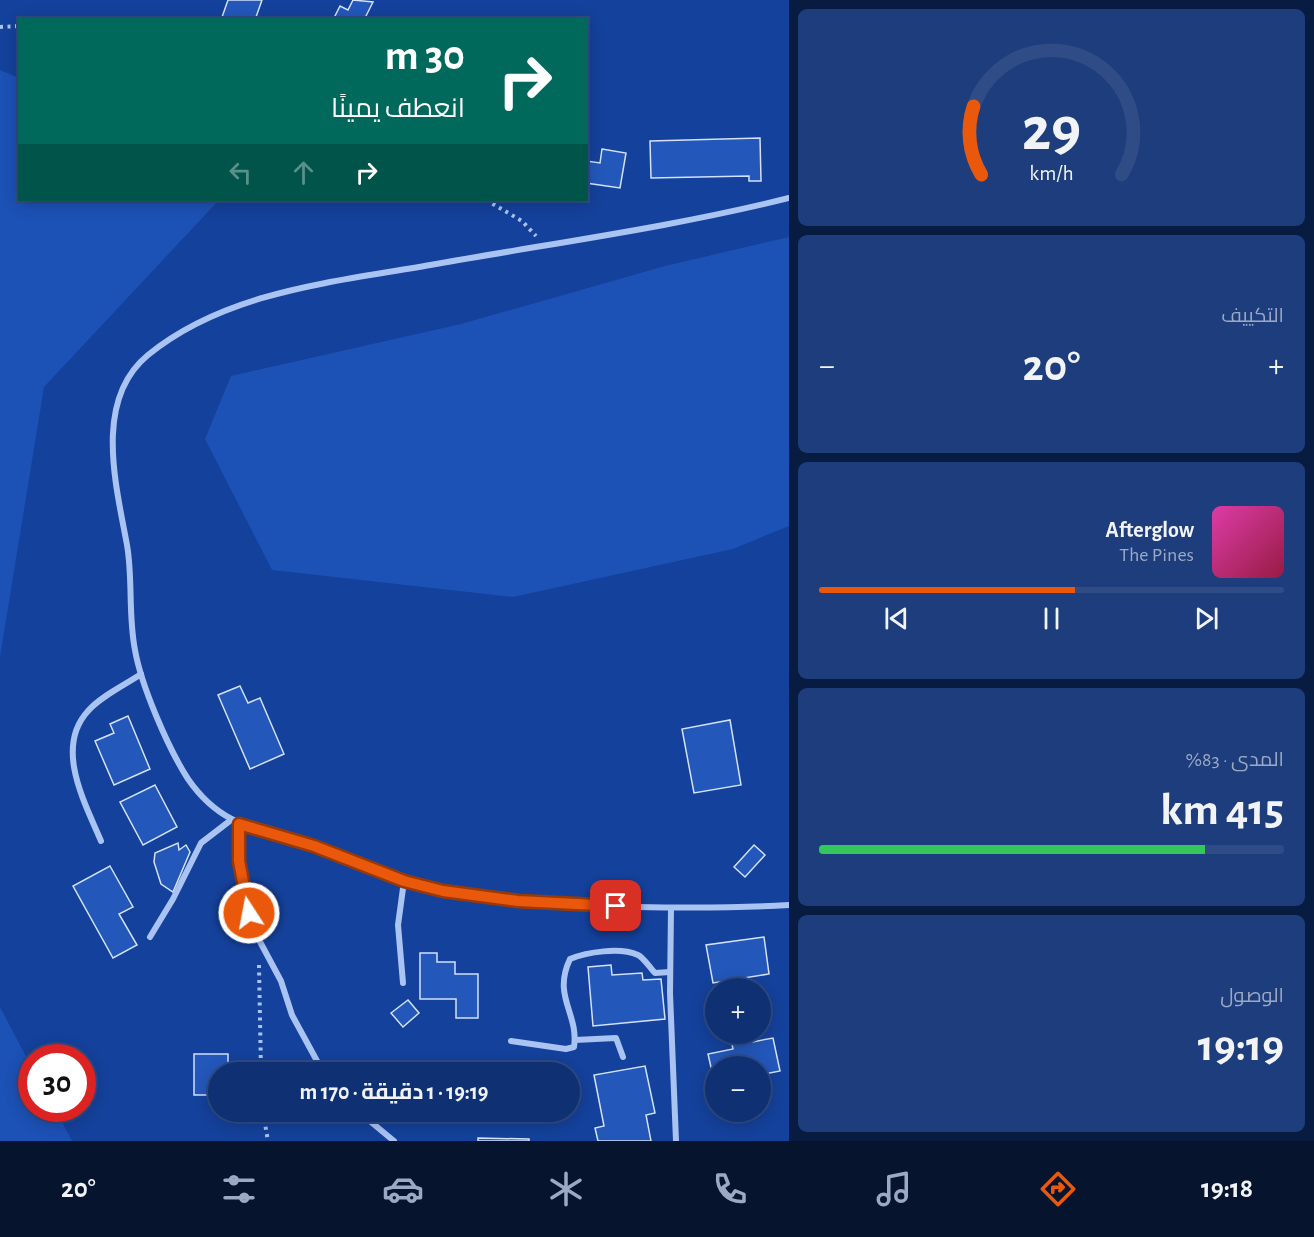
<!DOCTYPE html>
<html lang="ar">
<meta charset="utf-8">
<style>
:root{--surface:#0f3174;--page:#1d3d7c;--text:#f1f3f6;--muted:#9ba9c5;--line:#2f4c86;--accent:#ea580c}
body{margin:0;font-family:"Alegreya Sans",Cairo,sans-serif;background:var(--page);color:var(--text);direction:rtl;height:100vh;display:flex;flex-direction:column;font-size:22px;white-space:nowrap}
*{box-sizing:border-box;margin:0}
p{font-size:20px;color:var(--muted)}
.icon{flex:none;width:33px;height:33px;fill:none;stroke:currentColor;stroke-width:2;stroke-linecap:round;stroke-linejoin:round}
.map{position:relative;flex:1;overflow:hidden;direction:ltr}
.drawer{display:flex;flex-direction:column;gap:9px;padding:9px;background:#081b40;width:525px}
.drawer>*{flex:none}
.hud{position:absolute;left:18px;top:18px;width:570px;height:183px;border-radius:0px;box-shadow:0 3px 15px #0003,0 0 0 2px var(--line);direction:rtl;background:#00695c;color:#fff;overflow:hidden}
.controls{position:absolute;left:705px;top:978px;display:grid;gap:12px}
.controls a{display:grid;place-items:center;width:66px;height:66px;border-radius:50%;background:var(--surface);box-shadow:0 3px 15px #0003,0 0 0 2px var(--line);font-size:30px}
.speed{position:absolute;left:18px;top:1044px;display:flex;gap:12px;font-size:30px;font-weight:700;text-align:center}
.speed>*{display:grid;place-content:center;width:78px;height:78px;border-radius:50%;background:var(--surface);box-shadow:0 3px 15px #0003,0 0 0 2px var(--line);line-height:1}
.speed .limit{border:9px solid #d22;background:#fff;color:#111}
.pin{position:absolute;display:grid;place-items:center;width:51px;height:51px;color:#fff;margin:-26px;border-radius:12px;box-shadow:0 3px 9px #0006}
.me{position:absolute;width:66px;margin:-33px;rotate:349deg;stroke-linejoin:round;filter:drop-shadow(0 0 4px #0008)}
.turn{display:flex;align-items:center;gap:21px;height:126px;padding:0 24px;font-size:27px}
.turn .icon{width:78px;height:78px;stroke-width:2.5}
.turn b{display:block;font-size:42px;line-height:51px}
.lanes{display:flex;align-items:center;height:57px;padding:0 24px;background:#0003;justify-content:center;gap:30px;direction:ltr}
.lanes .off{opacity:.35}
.big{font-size:45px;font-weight:700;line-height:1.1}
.drawer .widget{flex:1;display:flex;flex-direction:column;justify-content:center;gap:9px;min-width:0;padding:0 21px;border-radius:9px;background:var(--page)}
.drawer .dial{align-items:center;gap:0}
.dial svg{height:156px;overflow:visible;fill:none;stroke:var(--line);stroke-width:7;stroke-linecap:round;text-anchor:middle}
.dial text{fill:var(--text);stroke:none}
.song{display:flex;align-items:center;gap:18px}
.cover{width:72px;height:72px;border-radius:9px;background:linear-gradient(135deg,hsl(320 70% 55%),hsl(340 70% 35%))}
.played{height:6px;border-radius:3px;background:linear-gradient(90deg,var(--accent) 55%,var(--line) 55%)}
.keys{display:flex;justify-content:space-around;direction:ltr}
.heat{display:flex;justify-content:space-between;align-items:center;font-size:33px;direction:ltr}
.charge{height:9px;border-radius:4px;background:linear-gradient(90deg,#34c759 83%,var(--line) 0)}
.trip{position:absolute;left:208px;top:1062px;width:372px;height:60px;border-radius:30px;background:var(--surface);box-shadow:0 3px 15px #0003,0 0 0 2px var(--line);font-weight:700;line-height:60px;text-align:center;direction:rtl}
.menu{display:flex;height:96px;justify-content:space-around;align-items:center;background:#06142e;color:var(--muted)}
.menu .icon{width:42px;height:42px}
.menu .selected{color:var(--accent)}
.menu b{font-size:27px;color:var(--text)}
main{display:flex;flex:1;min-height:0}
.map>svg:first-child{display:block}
</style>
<main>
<section class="drawer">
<div class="widget dial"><svg viewBox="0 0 100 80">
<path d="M14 69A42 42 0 1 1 86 69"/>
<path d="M14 69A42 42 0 0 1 10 34" stroke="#ea580c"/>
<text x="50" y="56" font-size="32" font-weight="700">29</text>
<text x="50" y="72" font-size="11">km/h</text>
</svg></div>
<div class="widget"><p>التكييف</p>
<div class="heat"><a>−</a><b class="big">20°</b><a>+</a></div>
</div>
<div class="widget">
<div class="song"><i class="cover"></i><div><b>Afterglow</b><p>The Pines</p></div></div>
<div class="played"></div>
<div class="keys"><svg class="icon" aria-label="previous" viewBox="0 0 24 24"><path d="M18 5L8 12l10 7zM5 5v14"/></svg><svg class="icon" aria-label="pause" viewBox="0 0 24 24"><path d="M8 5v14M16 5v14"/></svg><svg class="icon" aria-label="next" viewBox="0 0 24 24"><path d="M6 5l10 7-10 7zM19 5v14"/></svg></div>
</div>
<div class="widget"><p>المدى · 83%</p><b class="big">415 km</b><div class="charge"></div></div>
<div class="widget"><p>الوصول</p><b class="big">19:19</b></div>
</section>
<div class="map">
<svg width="789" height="1141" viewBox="0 0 789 1141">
<rect width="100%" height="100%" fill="#14419b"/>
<g fill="#1c51b5">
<path d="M0 70 19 78 20 200H219L44 387 0 657Z"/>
<path d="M789 237V526L733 549 513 597 272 570 205 439 231 376 461 324 665 266Z"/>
<path d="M0 1007 31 1066 32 1108 55 1109 72 1141H0Z"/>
</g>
<g fill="#2357ba" stroke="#d2e1fd" stroke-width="1.5">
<path d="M228 0H262L255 20H221Z"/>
<path d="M353 0 373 2 366 16 370 20H333L340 6 348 10Z"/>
<path d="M760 138 761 181H749V176L651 178 650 141Z"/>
<path d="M602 149 626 153 620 188 586 183 587 161 600 163Z"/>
<path d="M240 686 248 703 260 698 284 754 250 769 218 695Z"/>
<path d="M128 716 150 769 114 785 95 741 114 733 110 724Z"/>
<path d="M730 720 741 785 694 793 682 729Z"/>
<path d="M155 785 177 827 143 845 120 802Z"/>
<path d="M178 843 179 850 186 845 190 852 173 892 161 884 154 862 155 853Z"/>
<path d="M754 845 765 855 745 877 734 867Z"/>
<path d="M110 866 133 907 119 914 137 945 113 958 73 886Z"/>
<path d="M764 937 769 974 713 983 706 945Z"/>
<path d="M420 953H437V962H455V974H478V1018H456V999H420Z"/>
<path d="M611 965 612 975 642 973 643 980 661 979 665 1019 593 1026 588 967Z"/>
<path d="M408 1000 419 1013 403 1027 391 1013Z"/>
<path d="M751 1035 752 1042 773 1038 780 1071 760 1075V1066H716L715 1085 708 1054 733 1049 731 1040Z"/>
<path d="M194 1054H228V1072H219V1095H194Z"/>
<path d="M645 1066 655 1113 646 1115 651 1141H598L595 1128 604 1126 594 1075Z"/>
<path d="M519 1067V1072H497L496 1069Z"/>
<path d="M478 1138 529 1139V1141H478Z"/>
</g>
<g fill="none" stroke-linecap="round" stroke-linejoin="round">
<g stroke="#a9c3f3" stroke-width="4" stroke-dasharray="3 4.5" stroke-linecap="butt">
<path d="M0 27 20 26"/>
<path d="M486 200 522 221 536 236"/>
<path d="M259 965 261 1072"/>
<path d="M263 1112 268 1141"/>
</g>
<g stroke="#a9c3f3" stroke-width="6">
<path d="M789 198C673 227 554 243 436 264 337 282 228 290 148 355 93 400 116 485 127 545 133 579 128 615 135 650 141 685 168 748 188 779 224 831 263 828 316 846 346 857 375 873 406 882 462 898 521 902 579 905 649 908 719 909 789 905"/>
<path d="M239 824V862L249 913 258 938 281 981 292 1015 323 1072"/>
<path d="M101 841C85 803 54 748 88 711 101 696 125 685 141 674"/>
<path d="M671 908 670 993 676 1141"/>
<path d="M150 937 173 899 201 843 231 820"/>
<path d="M403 983 398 925 404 881"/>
<path d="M575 1040 616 1038 623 1057"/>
<path d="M511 1041 566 1049 574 1047C579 1013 552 997 570 959 587 952 620 947 638 955 644 958 650 968 655 973L670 972"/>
<path d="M359 1112 394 1141"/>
</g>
</g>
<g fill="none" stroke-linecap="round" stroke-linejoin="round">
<defs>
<path id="route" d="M249 913 239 861V824L314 846 404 881 443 891 518 901 616 906"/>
</defs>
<use href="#route" stroke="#983908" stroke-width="15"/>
<use href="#route" stroke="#ea580c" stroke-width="10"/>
</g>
</svg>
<div class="controls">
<a>+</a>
<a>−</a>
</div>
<div class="speed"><div class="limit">30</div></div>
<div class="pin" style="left:616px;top:906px;background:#d93025"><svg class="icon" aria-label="arrive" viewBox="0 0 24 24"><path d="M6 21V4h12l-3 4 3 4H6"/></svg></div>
<svg class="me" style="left:249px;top:913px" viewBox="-20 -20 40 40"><circle r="17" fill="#ea580c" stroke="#fff" stroke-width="3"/><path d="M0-11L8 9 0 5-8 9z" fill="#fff"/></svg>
<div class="trip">19:19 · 1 دقيقة · 170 m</div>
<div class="hud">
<div class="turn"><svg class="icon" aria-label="right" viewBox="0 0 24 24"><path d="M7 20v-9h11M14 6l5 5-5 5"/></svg><div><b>30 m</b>انعطف يمينًا</div></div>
<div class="lanes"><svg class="icon off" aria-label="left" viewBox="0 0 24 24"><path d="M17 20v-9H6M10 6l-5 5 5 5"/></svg><svg class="icon off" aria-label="ahead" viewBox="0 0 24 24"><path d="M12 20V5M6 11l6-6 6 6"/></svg><svg class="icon" aria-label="right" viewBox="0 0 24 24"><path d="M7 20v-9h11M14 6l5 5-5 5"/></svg></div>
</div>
</div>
</main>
<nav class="menu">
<b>19:18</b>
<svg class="icon selected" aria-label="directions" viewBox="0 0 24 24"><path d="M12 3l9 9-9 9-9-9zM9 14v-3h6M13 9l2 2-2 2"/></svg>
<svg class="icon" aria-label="music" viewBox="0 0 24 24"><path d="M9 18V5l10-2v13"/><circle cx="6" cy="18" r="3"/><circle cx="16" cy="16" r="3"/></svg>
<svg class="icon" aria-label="phone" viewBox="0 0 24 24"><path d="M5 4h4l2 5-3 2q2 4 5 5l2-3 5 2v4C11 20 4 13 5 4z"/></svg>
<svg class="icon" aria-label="climate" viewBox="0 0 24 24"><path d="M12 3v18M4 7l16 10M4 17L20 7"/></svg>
<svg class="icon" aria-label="car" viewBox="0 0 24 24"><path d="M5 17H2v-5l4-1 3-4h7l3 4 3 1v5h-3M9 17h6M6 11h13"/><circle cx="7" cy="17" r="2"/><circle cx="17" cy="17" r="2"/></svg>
<svg class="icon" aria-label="filters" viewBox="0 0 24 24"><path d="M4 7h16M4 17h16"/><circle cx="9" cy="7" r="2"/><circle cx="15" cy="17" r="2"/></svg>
<b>20°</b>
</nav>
